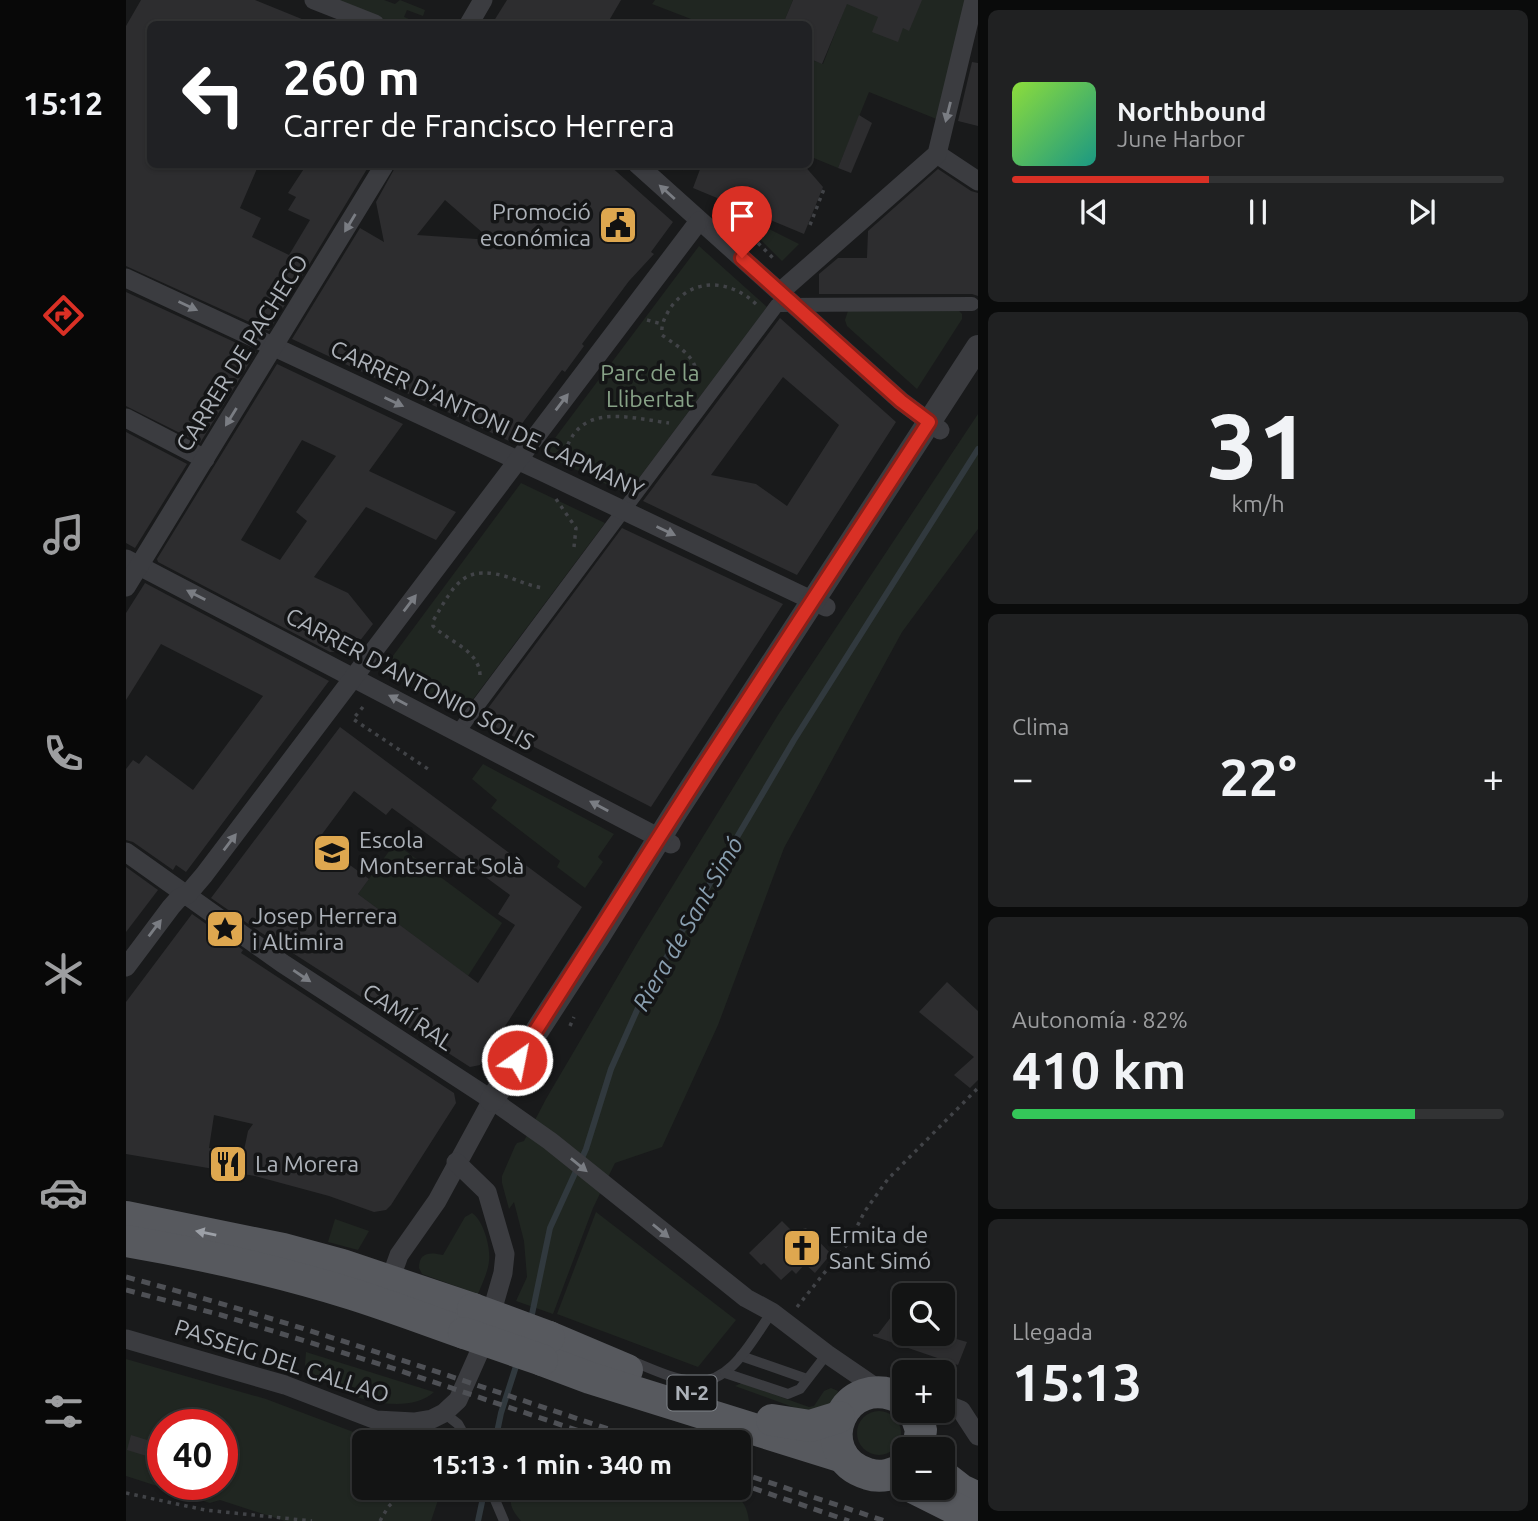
<!DOCTYPE html>
<html lang="es">
<meta charset="utf-8">
<style>
:root{--surface:#131414;--page:#202122;--text:#f1f3f6;--muted:#9d9ea0;--line:#323334;--accent:#d93025}
body{margin:0;font-family:Ubuntu,sans-serif;background:var(--page);color:var(--text);height:100vh;display:flex;flex-direction:column;font-size:26px;white-space:nowrap}
*{box-sizing:border-box;margin:0}
p{font-size:23px;color:var(--muted)}
.icon{flex:none;width:38px;height:38px;fill:none;stroke:currentColor;stroke-width:2;stroke-linecap:round;stroke-linejoin:round}
.map{position:relative;flex:1;overflow:hidden}
.sheet{display:flex;flex-direction:column;gap:10px;padding:10px;background:#0a0b0b;width:560px}
.sheet>*{flex:none}
.top-card{position:absolute;left:21px;top:21px;width:665px;height:147px;border-radius:10px;box-shadow:0 2px 5px #0004,0 0 0 2px var(--line);background:#202124;color:#fff;overflow:hidden}
.tools{position:absolute;left:766px;top:1283px;display:grid;gap:14px}
.tools a{display:grid;place-items:center;width:63px;height:63px;border-radius:10px;background:var(--surface);box-shadow:0 2px 5px #0004,0 0 0 2px var(--line);font-size:35px}
.speed{position:absolute;left:21px;top:1409px;display:flex;gap:14px;font-size:35px;font-weight:700;text-align:center}
.speed>*{display:grid;place-content:center;width:91px;height:91px;border-radius:50%;background:var(--surface);box-shadow:0 2px 5px #0004,0 0 0 2px var(--line);line-height:1}
.speed .limit{border:10px solid #d22;background:#fff;color:#111}
.pin{position:absolute;display:grid;place-items:center;width:60px;height:60px;color:#fff;margin:-72px -30px;border-radius:50% 50% 50% 0;rotate:-45deg;box-shadow:0 0 7px #0007}
.pin .icon{rotate:45deg}
.me{position:absolute;width:77px;margin:-38px;rotate:33deg;stroke-linejoin:round;filter:drop-shadow(0 0 5px #0008)}
.turn{display:flex;align-items:center;gap:24px;height:147px;padding:0 21px;font-size:32px}
.turn .icon{width:91px;height:91px;stroke-width:2.5}
.turn b{display:block;font-size:49px;line-height:60px}
.big{font-size:52px;font-weight:600;line-height:1.1}
.sheet .widget{flex:1;display:flex;flex-direction:column;justify-content:center;gap:10px;min-width:0;padding:0 24px;border-radius:10px;background:var(--page)}
.sheet .dial{align-items:center;gap:0}
.dial b{font-size:91px;line-height:1}
.song{display:flex;align-items:center;gap:21px}
.cover{width:84px;height:84px;border-radius:10px;background:linear-gradient(135deg,hsl(90 70% 55%),hsl(170 70% 35%))}
.played{height:7px;border-radius:4px;background:linear-gradient(90deg,var(--accent) 40%,var(--line) 40%)}
.keys{display:flex;justify-content:space-around;direction:ltr}
.heat{display:flex;justify-content:space-between;align-items:center;font-size:38px;direction:ltr}
.charge{height:10px;border-radius:5px;background:linear-gradient(90deg,#34c759 82%,var(--line) 0)}
.trip{position:absolute;left:226px;top:1430px;width:399px;height:70px;border-radius:10px;background:var(--surface);box-shadow:0 2px 5px #0004,0 0 0 2px var(--line);font-weight:600;line-height:70px;text-align:center}
main{display:flex;flex:1;min-height:0}
.dock{display:flex;flex-direction:column;width:126px;justify-content:space-around;align-items:center;background:#080808;color:var(--muted)}
.dock .icon{width:49px;height:49px}
.dock .active{color:var(--accent)}
.dock b{font-size:32px;color:var(--text)}
.map>svg:first-child{display:block}
</style>
<main>
<nav class="dock">
<b>15:12</b>
<svg class="icon active" aria-label="directions" viewBox="0 0 24 24"><path d="M12 3l9 9-9 9-9-9zM9 14v-3h6M13 9l2 2-2 2"/></svg>
<svg class="icon" aria-label="music" viewBox="0 0 24 24"><path d="M9 18V5l10-2v13"/><circle cx="6" cy="18" r="3"/><circle cx="16" cy="16" r="3"/></svg>
<svg class="icon" aria-label="phone" viewBox="0 0 24 24"><path d="M5 4h4l2 5-3 2q2 4 5 5l2-3 5 2v4C11 20 4 13 5 4z"/></svg>
<svg class="icon" aria-label="climate" viewBox="0 0 24 24"><path d="M12 3v18M4 7l16 10M4 17L20 7"/></svg>
<svg class="icon" aria-label="car" viewBox="0 0 24 24"><path d="M5 17H2v-5l4-1 3-4h7l3 4 3 1v5h-3M9 17h6M6 11h13"/><circle cx="7" cy="17" r="2"/><circle cx="17" cy="17" r="2"/></svg>
<svg class="icon" aria-label="filters" viewBox="0 0 24 24"><path d="M4 7h16M4 17h16"/><circle cx="9" cy="7" r="2"/><circle cx="15" cy="17" r="2"/></svg>
</nav>
<div class="map">
<svg width="852" height="1521" viewBox="0 0 852 1521">
<rect width="100%" height="100%" fill="#191a1b"/>
<g fill="#202621" fill-rule="evenodd">
<path d="M202 0H258L269 4 274 0 299 10 297 16 281 10 278 17 295 24H263Z"/>
<path d="M529 0H667L657 24H578L526 4Z"/>
<path d="M722 0H840L813 120 743 92 712 168 683 156 682 69 686 60 697 64Z"/>
<path d="M633 224 673 244 656 261 629 234Z"/>
<path d="M573 246 641 307 501 494 417 454Z"/>
<path d="M722 311H833L836 314V319L791 389 721 326 719 320Z"/>
<path d="M852 414V529L776 632 658 848 592 1025 536 1147 489 1163 467 1208 427 1314 390 1301 401 1277 398 1241 388 1202 383 1209 376 1183V1176L389 1146 391 1143 398 1141 420 1099 512 942 652 715Z"/>
<path d="M395 483 479 523 336 714 255 672Z"/>
<path d="M357 764 488 834 472 857 477 862 459 888 431 867 434 861 365 808 371 800 346 779Z"/>
<path d="M269 843 376 923 342 976 232 894Z"/>
<path d="M470 1212 610 1320 572 1367 431 1314Z"/>
<path d="M346 1213C357 1220 365 1247 363 1261 362 1272 356 1284 352 1294L296 1274 293 1268C293 1252 304 1252 317 1255L339 1217Z"/>
<path d="M209 1219 243 1231 232 1250 202 1242Z"/>
<path d="M180 1352 308 1392C277 1420 202 1394 179 1365Z"/>
<path d="M0 1359 140 1399 238 1436 280 1442H238V1488H316L305 1521H159L94 1500 84 1503 0 1476ZM37 1424H96V1484H37Z"/>
<path d="M616 1383 683 1407 688 1406 698 1391 705 1388 712 1391 711 1398 698 1410H675L609 1386Z"/>
<circle cx="753" cy="1433" r="22"/>
<path d="M387 1488H585C607 1495 620 1495 623 1521H395C385 1509 382 1503 387 1488Z"/>
</g>
<g fill="none" stroke-linecap="round" stroke-linejoin="round">
<g stroke="#31393e" stroke-width="6">
<path d="M405 1319 424 1228 460 1149 485 1069 516 999 668 740 852 449"/>
<path d="M369 1442 375 1413 392 1360"/>
<path d="M352 1521 359 1488"/>
</g>
</g>
<g fill="#2d2d2f" fill-rule="evenodd">
<path d="M15 0H129L188 24H24V164H133L114 208 135 218 126 237 163 255 184 220 162 210 170 197 162 193 181 164H244L143 331 0 266V26Z"/>
<path d="M381 0H495L481 24H366Z"/>
<path d="M667 0H796L783 31 777 28 772 42 746 32 752 17 721 4 696 64 682 58V24H657Z"/>
<path d="M846 62 852 63V126L832 121Z"/>
<path d="M733 115 746 123 725 173 712 168Z"/>
<path d="M271 164H482L547 222 525 252 528 254 503 281 456 344 458 346 439 372 436 370 383 441 166 339 234 228 258 242 250 202ZM319 200 365 240 291 235Z"/>
<path d="M576 164H677L697 187 678 234 567 188Z"/>
<path d="M812 169 845 191 852 193V296L846 294H693V274L712 258H741L742 231Z"/>
<path d="M0 292 130 352 74 443 0 406Z"/>
<path d="M654 318 770 422 671 575 517 501ZM657 377 713 425 661 506 630 484 585 475Z"/>
<path d="M151 364 277 424 243 471 330 512 310 540 240 507 188 577 222 593 247 624 226 651 204 652 32 562 31 559ZM176 440 210 456 170 512 181 521 154 560 115 540Z"/>
<path d="M0 432 61 464 9 548 0 543Z"/>
<path d="M496 528 657 604 525 807 354 719Z"/>
<path d="M19 583 203 681 60 872 50 865 47 870 7 842 0 840V769L7 760 13 764 20 755 67 790 137 696 35 644 0 700V613Z"/>
<path d="M214 727 456 907 354 1065 344 1067 134 932 85 898ZM228 791 260 815 266 808 384 895 372 914 389 925 352 983 232 894 243 879 191 841Z"/>
<path d="M0 867 32 890 0 932Z"/>
<path d="M66 914 117 950 115 953 328 1093 330 1103 265 1205 260 1210 248 1212 203 1196 129 1176 0 1154V1002ZM88 1115 127 1124 122 1131 117 1155 83 1148Z"/>
<path d="M821 982 852 1011V1080L844 1088 828 1075 848 1057 793 1012Z"/>
<path d="M656 1221 667 1232 680 1228 705 1254 689 1273 679 1264 670 1274 666 1270 655 1280 638 1263 635 1265 623 1253Z"/>
<path d="M779 1299V1334H813L841 1342 832 1365 747 1336V1334H752Z"/>
<path d="M5 1435 37 1445V1461L1 1450Z"/>
</g>
<g fill="none" stroke-linecap="round" stroke-linejoin="round">
<g stroke="#414347" stroke-width="3.5" stroke-dasharray="3.5 5" stroke-linecap="butt">
<path d="M545 164 546 166"/>
<path d="M556 169 562 164"/>
<path d="M684 225 698 189"/>
<path d="M626 237 648 259"/>
<path d="M521 320 536 324"/>
<path d="M571 383C573 357 555 349 536 335 535 325 538 319 543 310 565 276 605 279 631 305"/>
<path d="M437 461C449 401 498 417 543 423"/>
<path d="M430 499 450 528 448 547"/>
<path d="M354 675C353 650 323 642 307 626V621C330 582 338 563 385 578 396 582 407 587 418 588"/>
<path d="M237 707 227 719 305 771"/>
<path d="M444 1026 448 1017"/>
<path d="M671 1307 723 1242 739 1211 762 1179 852 1088"/>
<path d="M0 1493 79 1510 186 1521"/>
<path d="M254 1521 262 1507 279 1490"/>
</g>
<g stroke="#3b3c40" stroke-width="10">
<path d="M615 1356 681 1379"/>
<path d="M503 1360C524 1368 545 1379 567 1381 605 1386 627 1338 646 1312"/>
<path d="M599 1373 662 1394 674 1389 701 1354"/>
<path d="M318 1413 332 1424 342 1442"/>
<path d="M364 1488 378 1521"/>
</g>
<path stroke="#3b3c40" stroke-width="14" d="M332 732 651 305 846 304"/>
<g stroke="#3b3c40" stroke-width="19">
<path d="M188 0 249 24"/>
<path d="M343 24 357 0"/>
<path d="M811 154 852 181"/>
<path d="M511 164 775 401 814 430"/>
<path d="M0 278 419 473 700 607"/>
<path d="M654 292 811 154 848 0"/>
<path d="M0 418 79 459"/>
<path d="M0 559 545 844"/>
<path d="M0 587 259 164"/>
<path d="M0 852 156 963 366 1100 424 1141 620 1298 646 1312 701 1354 755 1391"/>
<path d="M0 967 45 907 53 898 61 895 78 875 573 221"/>
<path d="M268 1291 264 1280 273 1255 311 1201 366 1100"/>
<path d="M0 1339 159 1385 250 1420 288 1422 306 1419 318 1413 332 1400 356 1346 377 1273 379 1254 361 1192 330 1162"/>
<path d="M817 1403 835 1410 852 1436"/>
</g>
<path stroke="#3b3c40" stroke-width="24" d="M366 1100 472 937 549 813 852 347"/>
<g stroke="#57595e" stroke-width="32">
<path d="M0 1217 157 1249 216 1265 347 1309"/>
<path d="M0 1241C76 1254 152 1271 226 1294 264 1306 301 1320 338 1333"/>
<path d="M423 1337 501 1370"/>
<path d="M416 1360 464 1378 717 1457"/>
<path d="M779 1400C716 1366 682 1456 742 1474 754 1478 769 1475 779 1467"/>
<path d="M788 1410 795 1430 792 1449"/>
<path d="M646 1420 684 1426 713 1417"/>
<path d="M817 1476 835 1490 852 1498"/>
<path d="M788 1488 852 1520"/>
</g>
<g stroke="#4e5055" stroke-width="5" stroke-dasharray="9 7" stroke-linecap="butt">
<path d="M0 1277C177 1324 348 1385 522 1442"/>
<path d="M0 1290 95 1315 263 1367 486 1442"/>
<path d="M612 1472 759 1521"/>
<path d="M612 1483 723 1521"/>
</g>
<g stroke="#57595e" stroke-width="32">
<path d="M347 1309 423 1337"/>
<path d="M338 1333 416 1360"/>
</g>
</g>
<defs><path id="oneway-solid" d="M-6-.8H1V-3.2L6.5 0L1 3.2V.8H-6Z" transform="scale(1.75)"/></defs>
<g fill="#7a7d83">
<use href="#oneway-solid" transform="translate(822 112) rotate(104)"/>
<use href="#oneway-solid" transform="translate(541 192) rotate(-138)"/>
<use href="#oneway-solid" transform="translate(224 223) rotate(121)"/>
<use href="#oneway-solid" transform="translate(62 306) rotate(25)"/>
<use href="#oneway-solid" transform="translate(268 402) rotate(25)"/>
<use href="#oneway-solid" transform="translate(436 402) rotate(-53)"/>
<use href="#oneway-solid" transform="translate(105 417) rotate(122)"/>
<use href="#oneway-solid" transform="translate(540 531) rotate(25)"/>
<use href="#oneway-solid" transform="translate(70 595) rotate(-153)"/>
<use href="#oneway-solid" transform="translate(284 603) rotate(-53)"/>
<use href="#oneway-solid" transform="translate(272 700) rotate(-152)"/>
<use href="#oneway-solid" transform="translate(473 806) rotate(-152)"/>
<use href="#oneway-solid" transform="translate(104 842) rotate(-53)"/>
<use href="#oneway-solid" transform="translate(29 928) rotate(-53)"/>
<use href="#oneway-solid" transform="translate(176 976) rotate(34)"/>
<use href="#oneway-solid" transform="translate(453 1165) rotate(39)"/>
<use href="#oneway-solid" transform="translate(535 1231) rotate(39)"/>
</g>
<use fill="#9ca0a7" href="#oneway-solid" transform="translate(80 1233) rotate(-168)"/>
<g fill="none" stroke-linecap="round" stroke-linejoin="round">
<defs>
<path id="route" d="M391 1060 576 770 803 422 775 401 616 258"/>
</defs>
<use href="#route" stroke="#8d1f18" stroke-width="18"/>
<use href="#route" stroke="#d93025" stroke-width="12"/>
</g>
<defs>
<symbol id="civic-square" viewBox="-11 -11 22 22"><rect x="-9" y="-9" width="18" height="18" rx="4" fill="#dea74f" stroke="#141516"/><path d="M-.6-6.5H3V-4.5H.6V-3L4-1V1h2V6H-6V1h2V-1L-.6-3ZM-1.2 2.5V6h2.4V2.5Z" fill="#111"/></symbol>
<symbol id="school-square" viewBox="-11 -11 22 22"><rect x="-9" y="-9" width="18" height="18" rx="4" fill="#dea74f" stroke="#141516"/><path d="M0-5L7-2L0 1L-7-2ZM-4 1L0 2.5L4 1V4Q0 6-4 4Z" fill="#111"/></symbol>
<symbol id="sight-square" viewBox="-11 -11 22 22"><rect x="-9" y="-9" width="18" height="18" rx="4" fill="#dea74f" stroke="#141516"/><path d="M0-6L1.8-2.2L6-1.7L2.9 1.2L3.7 5.4L0 3.3L-3.7 5.4L-2.9 1.2L-6-1.7L-1.8-2.2Z" fill="#111"/></symbol>
<symbol id="restaurant-square" viewBox="-11 -11 22 22"><rect x="-9" y="-9" width="18" height="18" rx="4" fill="#dea74f" stroke="#141516"/><path d="M-5-6h1v4h1v-4h1v4h1v-4h1v5L-1.5 .5V6h-2V.5L-5-1ZM5-6V6H3V1.5H1.5Q1.5-4 5-6Z" fill="#111"/></symbol>
<symbol id="church-square" viewBox="-11 -11 22 22"><rect x="-9" y="-9" width="18" height="18" rx="4" fill="#dea74f" stroke="#141516"/><path d="M-1.2-6h2.4v3.5h3.3v2.4h-3.3V6h-2.4V-.1h-3.3v-2.4h3.3Z" fill="#111"/></symbol>
</defs>
<g fill-rule="evenodd">
<use href="#civic-square" x="470" y="203" width="44" height="44"/>
<use href="#school-square" x="184" y="831" width="44" height="44"/>
<use href="#sight-square" x="77" y="907" width="44" height="44"/>
<use href="#restaurant-square" x="80" y="1142" width="44" height="44"/>
<use href="#church-square" x="654" y="1226" width="44" height="44"/>
</g>
<g text-anchor="middle" stroke-width="7" stroke-linejoin="round" paint-order="stroke">
<rect fill="#141516" stroke="#7f8388" stroke-width="2" x="541.5" y="1375.5" width="49" height="35" rx="5"/>
<g font-size="21" font-weight="bold" fill="#adb2b9">
<text x="566" y="1400">N-2</text>
</g>
<g font-size="23" fill="#adb2b9" stroke="#141516" text-anchor="start">
<text x="465" y="220" text-anchor="end">Promoció<tspan x="465" dy="26">económica</tspan></text>
<text x="233" y="848">Escola<tspan x="233" dy="26">Montserrat Solà</tspan></text>
<text x="126" y="924">Josep Herrera<tspan x="126" dy="26">i Altimira</tspan></text>
<text x="129" y="1172">La Morera</text>
<text x="703" y="1243">Ermita de<tspan x="703" dy="26">Sant Simó</tspan></text>
</g>
<g font-size="23" fill="#adb2b9" stroke="#141516">
<text transform="translate(116 353) rotate(-58)" y="8">CARRER DE PACHECO</text>
<text transform="translate(361 419) rotate(25)" y="8">CARRER D'ANTONI DE CAPMANY</text>
<text transform="translate(284 679) rotate(28)" y="8">CARRER D'ANTONIO SOLIS</text>
<text transform="translate(282 1017) rotate(33)" y="8">CAMÍ RAL</text>
<text transform="translate(156 1361) rotate(18)" y="8">PASSEIG DEL CALLAO</text>
</g>
<g font-size="23" fill="#87a287" stroke="#141516">
<text x="524" y="381">Parc de la<tspan x="524" dy="26">Llibertat</tspan></text>
</g>
<g font-size="24" font-style="italic" fill="#899fb0" stroke="#141516">
<text transform="translate(562 924) rotate(-60)" y="8">Riera de Sant Simó</text>
</g>
</g>
</svg>
<div class="tools">
<a><svg class="icon" aria-label="search" viewBox="0 0 24 24"><circle cx="10" cy="10" r="6"/><path d="M15 15l6 6"/></svg></a>
<a>+</a>
<a>−</a>
</div>
<div class="speed"><div class="limit">40</div></div>
<div class="pin" style="left:616px;top:258px;background:#d93025"><svg class="icon" aria-label="arrive" viewBox="0 0 24 24"><path d="M6 21V4h12l-3 4 3 4H6"/></svg></div>
<svg class="me" style="left:391px;top:1060px" viewBox="-20 -20 40 40"><circle r="17" fill="#d93025" stroke="#fff" stroke-width="3"/><path d="M0-11L8 9 0 5-8 9z" fill="#fff"/></svg>
<div class="trip">15:13 · 1 min · 340 m</div>
<div class="top-card">
<div class="turn"><svg class="icon" aria-label="left" viewBox="0 0 24 24"><path d="M17 20v-9H6M10 6l-5 5 5 5"/></svg><div><b>260 m</b>Carrer de Francisco Herrera</div></div>
</div>
</div>
<section class="sheet">
<div class="widget">
<div class="song"><i class="cover"></i><div><b>Northbound</b><p>June Harbor</p></div></div>
<div class="played"></div>
<div class="keys"><svg class="icon" aria-label="previous" viewBox="0 0 24 24"><path d="M18 5L8 12l10 7zM5 5v14"/></svg><svg class="icon" aria-label="pause" viewBox="0 0 24 24"><path d="M8 5v14M16 5v14"/></svg><svg class="icon" aria-label="next" viewBox="0 0 24 24"><path d="M6 5l10 7-10 7zM19 5v14"/></svg></div>
</div>
<div class="widget dial"><b>31</b><p>km/h</p></div>
<div class="widget"><p>Clima</p>
<div class="heat"><a>−</a><b class="big">22°</b><a>+</a></div>
</div>
<div class="widget"><p>Autonomía · 82%</p><b class="big">410 km</b><div class="charge"></div></div>
<div class="widget"><p>Llegada</p><b class="big">15:13</b></div>
</section>
</main>
